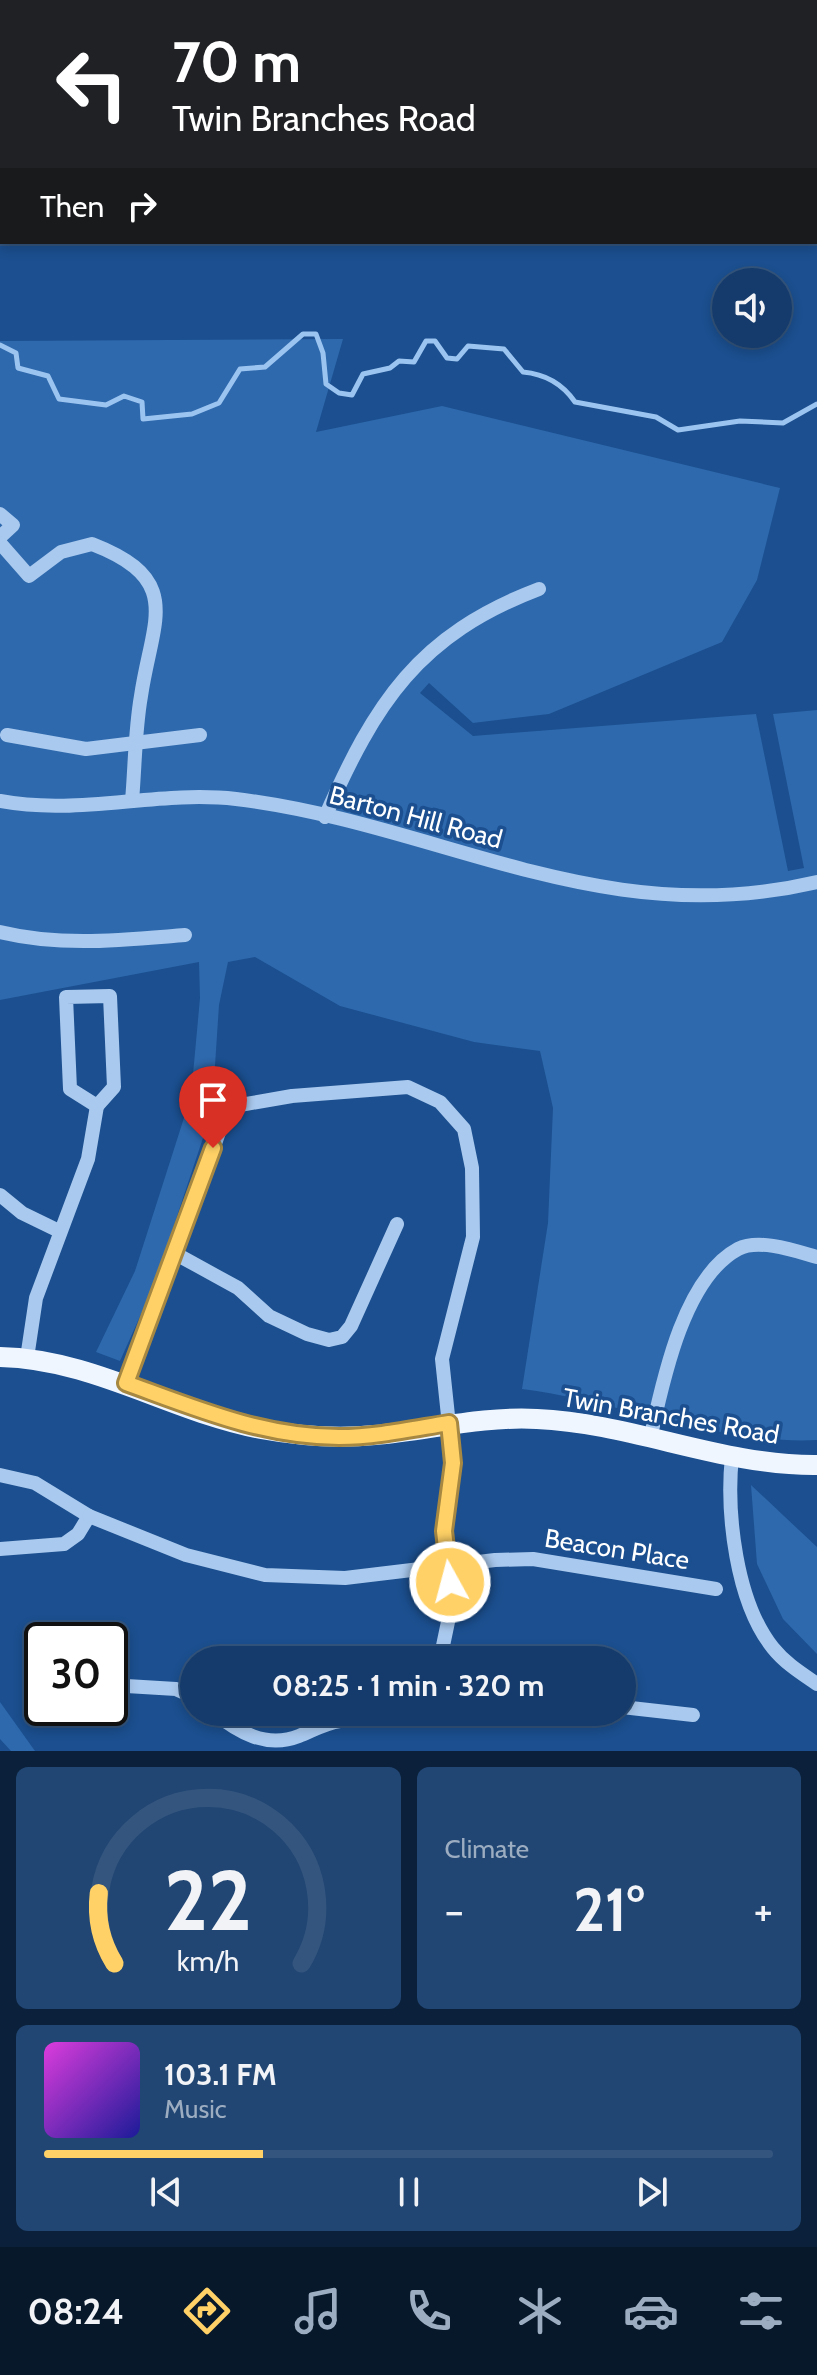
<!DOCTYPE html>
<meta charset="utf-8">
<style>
:root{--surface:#143b6b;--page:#214673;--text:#f1f3f6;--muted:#9dadc1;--line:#33557e;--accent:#ffd166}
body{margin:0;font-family:Cabin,sans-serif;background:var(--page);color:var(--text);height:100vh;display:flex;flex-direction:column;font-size:30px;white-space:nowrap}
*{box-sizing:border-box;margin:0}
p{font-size:26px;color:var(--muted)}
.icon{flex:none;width:44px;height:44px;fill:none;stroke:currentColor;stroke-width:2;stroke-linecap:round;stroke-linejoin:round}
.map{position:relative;height:1751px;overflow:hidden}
.details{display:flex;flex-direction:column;gap:16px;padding:16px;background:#0b203b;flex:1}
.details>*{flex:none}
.hud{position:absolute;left:0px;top:0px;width:818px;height:244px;box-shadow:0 4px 12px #0003,0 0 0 2px var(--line);background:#202124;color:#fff;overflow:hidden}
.tools{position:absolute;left:712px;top:268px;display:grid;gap:16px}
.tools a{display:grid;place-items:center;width:80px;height:80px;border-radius:50%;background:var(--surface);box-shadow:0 4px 12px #0003,0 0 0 2px var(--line);font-size:40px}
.speed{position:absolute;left:24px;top:1622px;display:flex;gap:16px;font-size:40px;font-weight:700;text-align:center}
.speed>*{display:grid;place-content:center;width:104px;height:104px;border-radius:50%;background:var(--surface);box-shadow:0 4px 12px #0003,0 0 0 2px var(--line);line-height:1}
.speed .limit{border:4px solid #111;border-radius:12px;background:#fff;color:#111}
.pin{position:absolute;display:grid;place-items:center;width:68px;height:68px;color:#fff;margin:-82px -34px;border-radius:50% 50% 50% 0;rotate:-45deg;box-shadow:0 0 8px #0007}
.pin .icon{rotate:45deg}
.me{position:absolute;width:88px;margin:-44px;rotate:353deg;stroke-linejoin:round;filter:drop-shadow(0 0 6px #0008)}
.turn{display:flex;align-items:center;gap:28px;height:168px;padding:0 40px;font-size:36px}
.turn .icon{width:104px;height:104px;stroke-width:2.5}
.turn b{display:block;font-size:56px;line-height:68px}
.then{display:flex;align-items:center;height:76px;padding:0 40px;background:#0003;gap:16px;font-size:30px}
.big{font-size:60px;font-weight:800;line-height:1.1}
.details .card{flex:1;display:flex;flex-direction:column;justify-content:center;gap:12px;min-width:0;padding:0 28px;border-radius:12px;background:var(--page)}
.details .dial{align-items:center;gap:0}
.dial svg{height:208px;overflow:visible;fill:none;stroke:var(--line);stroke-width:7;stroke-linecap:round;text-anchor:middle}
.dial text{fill:var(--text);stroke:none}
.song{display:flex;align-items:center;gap:24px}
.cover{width:96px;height:96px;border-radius:12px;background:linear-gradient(135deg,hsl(300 70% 55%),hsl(240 70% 35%))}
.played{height:8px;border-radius:4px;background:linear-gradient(90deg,var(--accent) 30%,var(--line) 30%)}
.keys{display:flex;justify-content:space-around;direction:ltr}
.heat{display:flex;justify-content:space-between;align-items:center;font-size:44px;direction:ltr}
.details .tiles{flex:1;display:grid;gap:16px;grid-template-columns:1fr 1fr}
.card:last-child{grid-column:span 2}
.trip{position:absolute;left:180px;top:1646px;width:456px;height:80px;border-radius:40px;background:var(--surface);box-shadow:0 4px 12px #0003,0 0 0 2px var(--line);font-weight:800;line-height:80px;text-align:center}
.menu{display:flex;height:128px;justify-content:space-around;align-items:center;background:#08182b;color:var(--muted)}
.menu .icon{width:56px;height:56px}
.menu .active{color:var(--accent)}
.menu b{font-size:36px;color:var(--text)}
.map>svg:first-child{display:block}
</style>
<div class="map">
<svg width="817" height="1751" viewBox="0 0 817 1751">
<rect width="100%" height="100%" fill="#1b4f8f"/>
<g fill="#2e69ad">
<path d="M343 339 316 432 442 406 780 488 757 580 722 642 549 714 473 723 429 683 420 693 473 736 756 714 788 871 804 868 773 714 817 710V1440C723 1445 617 1401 522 1389L548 1223 553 1108 540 1051 474 1042 340 1006 255 957 228 962 219 1005 212 1111 154 1285 120 1361 96 1352 135 1271 191 1096 200 998 199 962 0 1000V341Z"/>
<path d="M751 1485 817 1547V1654L783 1619 757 1564Z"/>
<path d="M0 1702 35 1751H11L0 1739Z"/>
</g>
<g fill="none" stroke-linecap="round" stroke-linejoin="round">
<path stroke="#9cc4f0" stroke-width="5" d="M0 345 16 353 18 368 48 376 59 399 106 405 124 396 142 402 143 419 192 414 219 403 240 369 265 367 303 334H316L323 353 326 384 339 393 352 395 363 374 390 368 399 361 414 362 426 341H435L447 358 457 359 468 346 504 349 523 372C545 374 562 383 575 402L656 417 678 430 740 421 783 423 817 404"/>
<g stroke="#a9c9ee" stroke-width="14">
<path d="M23 2 24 0"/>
<path d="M352 2 354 0"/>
<path d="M701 2 702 0"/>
<path d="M0 27 2 28"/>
<path d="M0 514 13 525 0 537"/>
<path d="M0 543 29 576 61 552 92 544C185 580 152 620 141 696 135 730 135 766 132 801"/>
<path d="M7 735 86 749 200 735"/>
<path d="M0 801C79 816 157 790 236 799 441 824 600 933 817 882"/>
<path d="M325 817C375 703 418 635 539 589"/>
<path d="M0 932C62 947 122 940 185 935"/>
<path d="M110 996 114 1087 97 1106 70 1089 66 997Z"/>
<path d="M0 1195 22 1213 59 1231"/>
<path d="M176 1254 238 1288 269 1316 307 1334 329 1340 342 1337 351 1326 397 1224"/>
<path d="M27 1358 36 1298 88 1159 97 1106"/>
<path d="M126 1383 176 1254 223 1121 240 1105 292 1096 408 1087 440 1102 464 1129 472 1168 473 1237 442 1359 453 1463 444 1531 453 1598 440 1660"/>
<path d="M651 1435C663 1380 684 1278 738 1249 759 1238 796 1251 817 1257"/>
<path d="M732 1456C726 1513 736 1602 773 1648 785 1663 801 1673 817 1684"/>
<path d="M0 1475 35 1483 89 1516 78 1534 64 1544 0 1549"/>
<path d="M89 1516 186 1555 265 1575 345 1578 495 1560 533 1559 716 1589"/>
<path d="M110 1685 176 1689 194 1697"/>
<path d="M622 1707 693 1715"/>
<path d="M213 1712C238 1732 266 1749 299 1736 312 1731 325 1723 340 1721 369 1718 392 1725 420 1712"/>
</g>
<path stroke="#f0f6ff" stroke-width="20" d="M0 1357C94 1359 171 1412 261 1429 299 1436 337 1439 375 1435 430 1430 482 1416 537 1419 632 1423 722 1466 817 1465"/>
</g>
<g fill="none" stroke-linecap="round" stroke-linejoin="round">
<defs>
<path id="route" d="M213 1148 126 1383C195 1408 263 1437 339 1437 376 1437 412 1429 449 1423L453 1463 444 1531 450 1582"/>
</defs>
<use href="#route" stroke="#a68842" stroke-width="20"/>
<use href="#route" stroke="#ffd166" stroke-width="14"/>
</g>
<g text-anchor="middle" stroke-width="7" stroke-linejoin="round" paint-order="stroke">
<g font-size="26" fill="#fff" stroke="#1b4f8f">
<text transform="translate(416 817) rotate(15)" y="9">Barton Hill Road</text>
<text transform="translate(671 1416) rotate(10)" y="9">Twin Branches Road</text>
<text transform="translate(617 1549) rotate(9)" y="9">Beacon Place</text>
</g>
</g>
</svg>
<div class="tools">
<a><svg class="icon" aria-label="sound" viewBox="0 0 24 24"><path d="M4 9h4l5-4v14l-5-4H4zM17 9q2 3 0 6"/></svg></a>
</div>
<div class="speed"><div class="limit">30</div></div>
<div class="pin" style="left:213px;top:1148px;background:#d93025"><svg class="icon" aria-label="arrive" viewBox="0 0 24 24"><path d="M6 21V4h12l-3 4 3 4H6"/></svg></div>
<svg class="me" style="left:450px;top:1582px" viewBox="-20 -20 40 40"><circle r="17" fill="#ffd166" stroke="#fff" stroke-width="3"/><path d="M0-11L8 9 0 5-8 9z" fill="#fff"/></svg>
<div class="trip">08:25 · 1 min · 320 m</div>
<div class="hud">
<div class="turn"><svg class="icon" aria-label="left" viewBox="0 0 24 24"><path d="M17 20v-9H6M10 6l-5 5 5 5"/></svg><div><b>70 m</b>Twin Branches Road</div></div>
<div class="then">Then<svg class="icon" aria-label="right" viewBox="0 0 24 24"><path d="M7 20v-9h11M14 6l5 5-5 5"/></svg></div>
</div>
</div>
<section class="details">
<div class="tiles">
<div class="card dial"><svg viewBox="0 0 100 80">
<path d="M14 69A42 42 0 1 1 86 69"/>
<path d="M14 69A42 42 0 0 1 8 42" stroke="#ffd166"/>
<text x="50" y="56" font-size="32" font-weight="700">22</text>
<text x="50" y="72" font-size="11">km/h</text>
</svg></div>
<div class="card"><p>Climate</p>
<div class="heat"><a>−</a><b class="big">21°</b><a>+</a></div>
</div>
<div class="card">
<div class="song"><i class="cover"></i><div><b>103.1 FM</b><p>Music</p></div></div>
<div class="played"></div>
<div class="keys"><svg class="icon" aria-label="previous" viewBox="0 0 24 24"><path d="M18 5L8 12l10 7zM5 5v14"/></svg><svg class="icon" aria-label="pause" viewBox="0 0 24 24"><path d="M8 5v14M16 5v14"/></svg><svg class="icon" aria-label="next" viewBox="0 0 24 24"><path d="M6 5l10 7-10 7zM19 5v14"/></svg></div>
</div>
</div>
</section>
<nav class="menu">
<b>08:24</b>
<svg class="icon active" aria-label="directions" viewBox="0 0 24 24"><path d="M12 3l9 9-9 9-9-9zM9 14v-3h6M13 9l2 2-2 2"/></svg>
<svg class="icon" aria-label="music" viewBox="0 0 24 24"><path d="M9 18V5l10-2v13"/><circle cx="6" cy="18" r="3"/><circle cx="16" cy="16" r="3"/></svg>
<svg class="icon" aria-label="phone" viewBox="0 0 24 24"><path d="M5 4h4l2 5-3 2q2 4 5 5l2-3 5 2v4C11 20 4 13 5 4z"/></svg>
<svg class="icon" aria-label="climate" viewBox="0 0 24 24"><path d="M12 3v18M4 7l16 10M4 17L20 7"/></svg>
<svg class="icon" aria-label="car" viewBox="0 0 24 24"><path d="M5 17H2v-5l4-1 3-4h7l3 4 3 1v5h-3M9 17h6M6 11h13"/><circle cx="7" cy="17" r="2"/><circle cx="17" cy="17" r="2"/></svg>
<svg class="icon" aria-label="filters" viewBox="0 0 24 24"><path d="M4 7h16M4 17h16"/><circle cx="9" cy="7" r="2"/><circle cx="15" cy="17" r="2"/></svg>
</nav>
